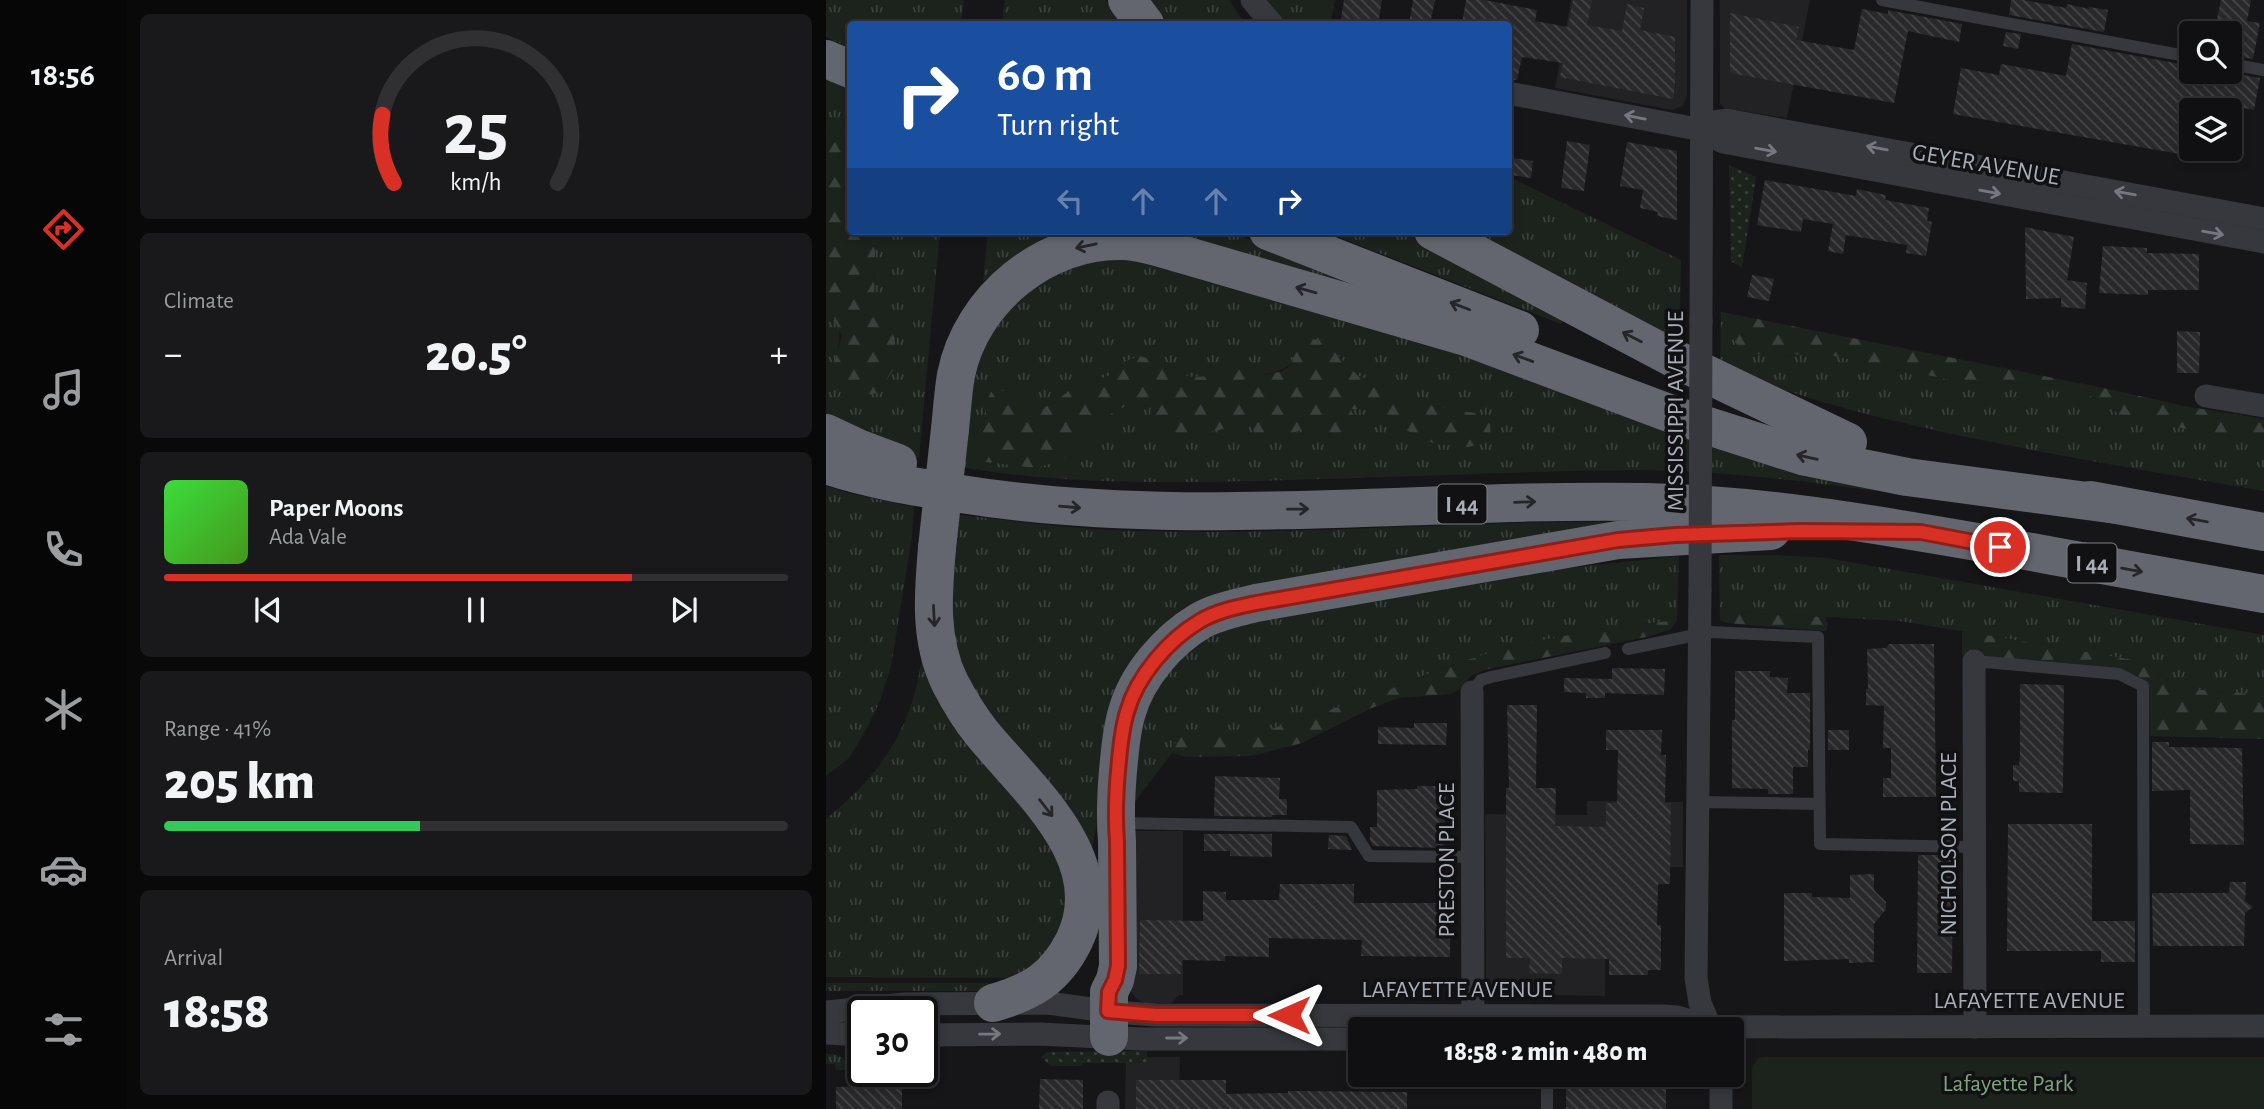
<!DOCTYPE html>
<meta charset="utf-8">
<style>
:root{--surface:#101012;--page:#19191b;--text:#f1f3f6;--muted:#9c9d9f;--line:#303032;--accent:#d93025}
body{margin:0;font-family:"Alegreya Sans",sans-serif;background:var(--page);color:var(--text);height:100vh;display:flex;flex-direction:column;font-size:26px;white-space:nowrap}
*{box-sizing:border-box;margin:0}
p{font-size:23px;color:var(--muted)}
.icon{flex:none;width:38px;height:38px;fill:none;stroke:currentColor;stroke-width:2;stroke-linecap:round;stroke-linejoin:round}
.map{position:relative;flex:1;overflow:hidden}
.side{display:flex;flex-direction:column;gap:14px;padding:14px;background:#09090a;width:700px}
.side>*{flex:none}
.guide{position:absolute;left:21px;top:21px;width:665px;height:214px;border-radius:7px;box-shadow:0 4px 10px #0003,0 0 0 2px var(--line);background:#1a4fa0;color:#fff;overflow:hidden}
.buttons{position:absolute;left:1353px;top:21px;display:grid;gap:14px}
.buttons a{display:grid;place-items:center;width:63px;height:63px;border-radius:7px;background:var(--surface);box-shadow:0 4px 10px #0003,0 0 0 2px var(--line);font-size:35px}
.speed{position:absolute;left:21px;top:996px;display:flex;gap:14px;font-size:35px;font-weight:700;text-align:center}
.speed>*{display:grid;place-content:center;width:91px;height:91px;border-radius:50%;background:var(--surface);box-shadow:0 4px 10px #0003,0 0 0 2px var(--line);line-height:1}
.speed .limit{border:4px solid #111;border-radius:10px;background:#fff;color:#111}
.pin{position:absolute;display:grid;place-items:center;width:60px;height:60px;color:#fff;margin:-30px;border:4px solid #fff;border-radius:50%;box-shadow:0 2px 7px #0007}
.me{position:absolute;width:77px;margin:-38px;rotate:270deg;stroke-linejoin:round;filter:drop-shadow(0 0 5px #0008)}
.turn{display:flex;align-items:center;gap:24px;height:147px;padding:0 35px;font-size:32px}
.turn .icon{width:91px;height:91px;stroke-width:2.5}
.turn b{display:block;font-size:49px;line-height:60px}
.lanes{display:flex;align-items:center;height:66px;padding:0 35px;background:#0003;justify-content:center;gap:35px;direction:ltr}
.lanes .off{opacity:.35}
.big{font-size:52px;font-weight:800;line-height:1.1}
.side .card{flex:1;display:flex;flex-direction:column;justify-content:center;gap:10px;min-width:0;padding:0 24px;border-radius:10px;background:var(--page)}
.side .dial{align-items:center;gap:0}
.dial svg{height:182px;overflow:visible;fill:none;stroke:var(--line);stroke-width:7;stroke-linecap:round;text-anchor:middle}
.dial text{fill:var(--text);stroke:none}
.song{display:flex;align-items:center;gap:21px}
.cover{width:84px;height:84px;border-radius:10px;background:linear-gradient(135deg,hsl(120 70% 55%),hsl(100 70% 35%))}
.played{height:7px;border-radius:4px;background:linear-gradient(90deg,var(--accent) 75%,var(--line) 75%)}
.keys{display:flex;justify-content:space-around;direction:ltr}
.heat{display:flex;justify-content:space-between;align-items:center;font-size:38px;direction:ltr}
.charge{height:10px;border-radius:5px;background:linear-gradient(90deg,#34c759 41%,var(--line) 0)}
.trip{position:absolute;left:522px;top:1017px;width:396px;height:70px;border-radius:7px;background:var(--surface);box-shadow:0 4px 10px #0003,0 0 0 2px var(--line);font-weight:800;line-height:70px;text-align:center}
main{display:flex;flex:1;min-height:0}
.tabs{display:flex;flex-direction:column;width:126px;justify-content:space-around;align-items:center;background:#060607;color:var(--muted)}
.tabs .icon{width:49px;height:49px}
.tabs .active{color:var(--accent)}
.tabs b{font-size:32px;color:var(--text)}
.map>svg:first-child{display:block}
</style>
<main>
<nav class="tabs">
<b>18:56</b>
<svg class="icon active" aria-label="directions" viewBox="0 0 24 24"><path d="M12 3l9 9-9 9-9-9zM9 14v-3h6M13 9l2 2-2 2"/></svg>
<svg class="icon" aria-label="music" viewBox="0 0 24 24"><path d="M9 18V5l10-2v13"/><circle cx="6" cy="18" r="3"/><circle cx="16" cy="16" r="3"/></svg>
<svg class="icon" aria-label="phone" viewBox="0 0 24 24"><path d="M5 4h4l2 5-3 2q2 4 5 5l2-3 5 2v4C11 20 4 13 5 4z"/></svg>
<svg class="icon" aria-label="climate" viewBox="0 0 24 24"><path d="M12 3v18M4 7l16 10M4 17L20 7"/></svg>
<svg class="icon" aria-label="car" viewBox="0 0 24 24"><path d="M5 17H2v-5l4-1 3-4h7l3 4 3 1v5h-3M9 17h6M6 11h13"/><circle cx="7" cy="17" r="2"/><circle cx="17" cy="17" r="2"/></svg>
<svg class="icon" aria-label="filters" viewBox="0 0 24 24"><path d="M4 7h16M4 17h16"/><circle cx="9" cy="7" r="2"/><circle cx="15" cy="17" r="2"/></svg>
</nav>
<section class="side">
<div class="card dial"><svg viewBox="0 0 100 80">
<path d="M14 69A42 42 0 1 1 86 69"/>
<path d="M14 69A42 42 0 0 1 9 39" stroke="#d93025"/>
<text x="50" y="56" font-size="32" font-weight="700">25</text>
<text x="50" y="72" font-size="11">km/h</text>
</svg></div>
<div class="card"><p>Climate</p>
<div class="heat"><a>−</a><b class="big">20.5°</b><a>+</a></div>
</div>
<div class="card">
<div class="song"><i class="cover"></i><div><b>Paper Moons</b><p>Ada Vale</p></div></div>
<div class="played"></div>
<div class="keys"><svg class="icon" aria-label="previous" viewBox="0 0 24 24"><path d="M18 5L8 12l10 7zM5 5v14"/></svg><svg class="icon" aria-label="pause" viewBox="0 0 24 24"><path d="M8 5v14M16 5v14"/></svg><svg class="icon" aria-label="next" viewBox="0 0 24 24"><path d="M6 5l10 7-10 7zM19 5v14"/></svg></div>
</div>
<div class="card"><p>Range · 41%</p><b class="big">205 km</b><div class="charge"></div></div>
<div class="card"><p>Arrival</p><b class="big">18:58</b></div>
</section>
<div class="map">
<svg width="1438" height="1109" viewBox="0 0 1438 1109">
<defs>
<pattern id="grass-tufts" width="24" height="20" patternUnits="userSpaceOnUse" patternTransform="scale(1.75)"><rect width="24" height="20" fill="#1c231d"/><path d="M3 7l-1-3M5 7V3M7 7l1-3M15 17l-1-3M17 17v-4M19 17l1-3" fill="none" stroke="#3a403c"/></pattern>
<pattern id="forest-firs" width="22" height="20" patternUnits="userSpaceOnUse" patternTransform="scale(1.75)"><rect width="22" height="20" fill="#1c231d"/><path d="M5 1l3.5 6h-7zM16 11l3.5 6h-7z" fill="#3a403c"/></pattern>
<pattern id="garden-dots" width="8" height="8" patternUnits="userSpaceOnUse" patternTransform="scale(1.75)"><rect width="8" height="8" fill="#1c231d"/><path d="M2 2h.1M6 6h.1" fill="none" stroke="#3a403c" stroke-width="1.8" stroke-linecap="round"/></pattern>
<pattern id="building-back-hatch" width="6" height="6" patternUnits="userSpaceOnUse" patternTransform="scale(1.75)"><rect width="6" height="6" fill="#29292c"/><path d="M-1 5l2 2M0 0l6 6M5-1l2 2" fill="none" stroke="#454548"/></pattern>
</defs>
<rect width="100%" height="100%" fill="#161618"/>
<g fill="#222225">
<path d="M745 0H861V95L857 106 846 110 729 88Z"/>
<path d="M894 0H984L961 118 898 108 894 103Z"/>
<path d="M761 801 857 802V867H780L779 996 664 994 660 988 659 814 761 815Z"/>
<path d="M300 831H357V995H353L345 1004 318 1003 311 999 304 991Z"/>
<path d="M321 1057H354L353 1109H299L300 1063H321Z"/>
</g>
<g fill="url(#grass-tufts)" fill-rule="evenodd">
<path d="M0 0H138L135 24H24V48L0 37Z"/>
<path d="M179 0H279L298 24H176Z"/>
<path d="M318 0H403L419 24H336Z"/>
<path d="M442 0H509L504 24H459Z"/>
<path d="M0 76 24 86V123L7 134 0 118Z"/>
<path d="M683 177 855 260 854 312 838 343 634 231H682Z"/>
<path d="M54 231H114L93 458 55 445 0 418V307C19 324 14 343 8 363L68 332 48 315 49 255Z"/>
<path d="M162 231H257L157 281Z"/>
<path d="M325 231H402L537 283 535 294Z"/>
<path d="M497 231H577L739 318 735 324Z"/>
<path d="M279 253 470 297 854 431 1051 491C972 481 892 470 813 470 697 471 580 477 463 480 352 483 240 486 130 466L156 336 194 288ZM497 340 531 375 581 398 611 407 576 428 548 410 523 409 535 427 528 437 515 439 479 428 456 438 423 423 367 435 325 407 306 403 278 417 261 437 237 460 148 437 160 420 202 403 214 409 228 403 246 388 283 376 300 361 338 362 362 377 388 376 399 367C424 372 444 381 466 363L468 352Z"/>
<path d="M895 312 906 314 901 325 946 358 988 352 1135 382 1247 385 1303 420 1438 441V491C1318 470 1196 451 1078 423 1015 409 955 389 894 369Z"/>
<path d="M0 486 27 494 88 507 85 543 65 666 54 701 41 728 23 758 0 776Z"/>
<path d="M125 514C188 521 251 530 315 531 476 536 636 520 797 522L371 614 280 777 266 849 152 715 119 642Z"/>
<path d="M893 555H949L1001 558 1438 635V695C1415 692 1363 692 1345 683 1340 680 1329 668 1320 662L1074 621 911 612 901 615 894 620Z"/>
<path d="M853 556 851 620 774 629 682 647 616 668 555 693 439 731 406 736 373 733 346 746V753L301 812 326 677 396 621 741 568Z"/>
<path d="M96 657 237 850 243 924 203 978 0 977V819C56 773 86 729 96 657Z"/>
<path d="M0 983H179L168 991H0Z"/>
<path d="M0 1054C10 1054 14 1054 20 1062H30V1070H10L9 1064H0Z"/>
</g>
<g fill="url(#forest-firs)">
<path d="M0 118 7 134 24 123V231H54L49 255 48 315 68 332 71 364 52 393 30 396 11 391 8 363 16 336 5 312 0 307Z"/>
<path d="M906 314 1273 387 1358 406 1438 419V441L1303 420 1247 385 1135 382 988 352 946 358 913 348 906 337 901 324Z"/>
<path d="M471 338 497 340 531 375 581 398 611 407 649 413 664 424 665 441 643 447 609 444 576 428 548 410 524 409 535 427 528 437 515 439 479 428 456 438 431 437 423 423C391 429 352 445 322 430L325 407 306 403 278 417 261 437 237 460 210 468 160 462 150 449 148 437 160 420V403L165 392 181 390 214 409 228 403 246 388 283 376 300 361 313 356 338 362 363 377 388 376 399 367 428 361 439 375 457 371 466 364 468 352 462 342Z"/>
<path d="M911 612 999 617 1002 624 1000 631 900 623 894 620 901 615Z"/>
<path d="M851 620 845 629 825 636 662 669 646 675 634 689 624 694 573 698 543 709 476 743 425 756 359 757 346 753V746L357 736 373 733 406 736 439 731 555 693 616 668 682 647 774 629Z"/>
<path d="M1136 631 1320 662C1329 668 1339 680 1345 683 1363 692 1415 692 1438 695V739L1324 736 1323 686C1315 673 1299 672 1285 669L1136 655Z"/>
</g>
<path fill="#1c231d" d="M938 1057H1438V1109H926V1068L932 1058Z"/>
<g fill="url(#garden-dots)">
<path d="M903 165 930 177 916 268 905 261Z"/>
<path d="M321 1051V1063H257L256 1066H225L215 1057 221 1052Z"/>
</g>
<g fill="url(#building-back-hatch)">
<path d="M518 0H556L552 24H514Z"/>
<path d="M587 0H609L604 24H583Z"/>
<path d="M640 0H658L711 10 709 21 742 27 747 0H766L761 25 796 31 801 4 818 8 814 30 849 37V84L847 99 734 77 737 63 696 57 691 80 682 79V24H636Z"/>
<path d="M1185 0H1198L1240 8 1241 4 1263 9V7L1282 10 1278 32 1183 15Z"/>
<path d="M1395 0H1425L1421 21 1434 23 1427 59 1404 55V33H1388Z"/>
<path d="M1036 9 1062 14V10L1136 24 1133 42 1082 31 1068 103 904 73V13L973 27 970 40 1028 50Z"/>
<path d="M1180 32 1195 34 1192 49 1177 46Z"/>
<path d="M1246 44 1365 66V72H1400L1434 78 1428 110 1387 102 1385 110H1365V156L1127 114 1135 68 1173 75 1175 64 1240 76Z"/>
<path d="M741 141 764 145 758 191 735 188Z"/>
<path d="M801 142 851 151V220L831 216 832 212 814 208 817 190 794 186Z"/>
<path d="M687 158 707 161 705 178 685 175Z"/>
<path d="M939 180 1030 196 1031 189 1060 195 1059 200 1103 208 1101 221 1106 222 1100 256 1080 253 1081 245 1020 235 1017 254 1002 251 1007 224 977 219 975 232 931 225Z"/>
<path d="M1199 227 1248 237 1241 280 1261 283 1259 309 1235 307V298L1200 299Z"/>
<path d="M1277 246 1321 248V253L1373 254V290H1322V295L1273 293Z"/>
<path d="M926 275 948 279 943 301 921 297Z"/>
<path d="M1351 331 1374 332 1373 373H1351Z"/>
<path d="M1063 644H1108L1110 797H1057V778H1065V748H1057L1058 706 1040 705V689H1042L1041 649 1060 648Z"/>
<path d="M786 668 839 669 838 695 779 693V698H760V693L738 692V678L786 679Z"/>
<path d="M909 671H944V677L962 678 961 693H984V750H982V767H967V794H942V789L906 788V720H909Z"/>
<path d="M1194 684 1238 685 1237 793 1193 792V781H1187V765H1193L1194 755Z"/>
<path d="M681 705H711L710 788H730L729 826 780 827V803H791L792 750H780V730H836L835 755H840L839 803H845L844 884H832L831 925H835V970H822V975H783V959L736 958V974L703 973 704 958H680V788H683Z"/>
<path d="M588 723H621L620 745 552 744V727L588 728Z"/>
<rect x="1002" y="730" width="21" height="20"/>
<path d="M1326 742H1343V747L1416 748 1418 845 1364 844V790L1326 791Z"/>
<path d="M389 776 454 778 453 799H461V815H446V817L388 816Z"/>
<path d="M591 786H620L618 848 547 846 544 841V827H551V790L591 789Z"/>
<path d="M1182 824H1266V921H1309V962H1275V951H1181Z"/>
<path d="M378 834H446V857L404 856V851H378Z"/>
<path d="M503 835 520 836 526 850 502 849Z"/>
<path d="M1092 855H1127L1126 973H1091Z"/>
<path d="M1048 874V890L1060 902V909L1048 924V962L1023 963V959L958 961V893H986V897L1024 898V875Z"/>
<path d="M1404 882H1420L1419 901 1427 907 1419 913 1418 946H1327L1326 893H1403Z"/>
<path d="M454 884H528V903H618V924H624V957L535 956 536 940 443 938V957L399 956V961L356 960 355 974H313L314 920 377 921V891L400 892V900H453Z"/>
<path d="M214 1079 257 1080V1109H213Z"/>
<path d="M310 1080H400V1094L462 1093V1091L581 1092V1109H310Z"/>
<path d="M809 1080H829V1085H840V1109H740V1085L809 1084Z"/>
<path d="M56 1086H76V1109H10V1087Z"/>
</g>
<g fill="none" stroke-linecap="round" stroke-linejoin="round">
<g stroke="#37383d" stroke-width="12">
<path d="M1056 0 1365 57"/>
<path d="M1404 64 1438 70"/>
<path d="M802 649 884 632 992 637 994 844 1148 847"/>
<path d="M1148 661 1293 674 1317 686 1318 1027"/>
<path d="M646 692 655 680 665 677 779 653"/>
<path d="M872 802 993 804"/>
<path d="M293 823 525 827 543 856 647 857"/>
<path d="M721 1109V1074"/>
</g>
<g stroke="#37383d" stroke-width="23">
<path d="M426 0 446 24"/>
<path d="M682 93 876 130 897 142 1438 242"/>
<path d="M876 130 887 122 900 120 1438 219"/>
<path d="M875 321 876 0"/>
<path d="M1380 396 1438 406"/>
<path d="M874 590 870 978 874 1003 885 1029"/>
<path d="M1148 661 1149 1027"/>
<path d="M646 692 647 1029"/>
<path d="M0 1012 79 1004 222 1003 288 1012 330 1015 839 1016 851 1017 884 1027 1438 1026"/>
<path d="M0 1033 37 1035"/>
<path d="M96 1035 214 1034 315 1039H534"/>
<path d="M282 1109V1102"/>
<path d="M895 1109V1074"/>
</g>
<g stroke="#63666e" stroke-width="38">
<path d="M301 0 319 24"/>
<path d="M0 59 24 69"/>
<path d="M442 231 694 330"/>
<path d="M607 231 845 357 1022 442"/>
<path d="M124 429C126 411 127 392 130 375 145 299 220 238 298 241 317 242 337 249 355 254L640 337 851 416 976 456 1081 477 1291 505"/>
<path d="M0 433 32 448 72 463"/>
<path d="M0 465C44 480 90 487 135 494 361 530 591 498 819 502 931 504 1041 523 1151 542 1247 560 1342 577 1438 594"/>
<path d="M1264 500 1438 532"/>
<path d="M111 548C107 594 103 640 124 683 133 700 143 717 155 732 201 789 288 859 248 941 229 979 205 992 167 1003"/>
<path d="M283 1037V992L289 980 292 966 291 841C289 818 290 794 292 771 294 751 295 731 301 712 311 676 342 640 374 621 391 611 411 608 430 603L792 540 945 531"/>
</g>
<path stroke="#37383d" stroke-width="23" d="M874 590 875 321"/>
<path stroke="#63666e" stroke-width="38" d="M111 548 124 429"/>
</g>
<defs><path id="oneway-shaft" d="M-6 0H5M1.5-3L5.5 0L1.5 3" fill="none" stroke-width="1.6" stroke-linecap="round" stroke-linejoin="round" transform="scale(1.75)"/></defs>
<g stroke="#757881">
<use href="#oneway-shaft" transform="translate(809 117) rotate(-169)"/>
<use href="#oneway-shaft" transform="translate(1051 148) rotate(-170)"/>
<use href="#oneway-shaft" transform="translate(940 150) rotate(10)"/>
<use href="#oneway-shaft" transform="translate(1164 192) rotate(10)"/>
<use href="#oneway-shaft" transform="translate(1299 193) rotate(-170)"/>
<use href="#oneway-shaft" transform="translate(1387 233) rotate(10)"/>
<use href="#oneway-shaft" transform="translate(164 1034) rotate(-1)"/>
<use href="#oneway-shaft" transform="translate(351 1038)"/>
</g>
<g stroke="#26262a">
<use href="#oneway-shaft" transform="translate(260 246) rotate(168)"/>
<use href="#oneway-shaft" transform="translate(480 290) rotate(-164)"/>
<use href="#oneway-shaft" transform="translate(634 306) rotate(-159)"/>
<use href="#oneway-shaft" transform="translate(806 337) rotate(-153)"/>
<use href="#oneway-shaft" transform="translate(697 358) rotate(-160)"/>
<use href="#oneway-shaft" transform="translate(981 457) rotate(-167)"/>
<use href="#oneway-shaft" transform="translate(699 502) rotate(-2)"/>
<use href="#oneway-shaft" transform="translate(244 507) rotate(5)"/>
<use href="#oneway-shaft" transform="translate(472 509) rotate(-1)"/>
<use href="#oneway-shaft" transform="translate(1371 520) rotate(-170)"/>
<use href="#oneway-shaft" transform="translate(1306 570) rotate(10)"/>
<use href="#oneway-shaft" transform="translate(108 616) rotate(87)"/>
<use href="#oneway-shaft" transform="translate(220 808) rotate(52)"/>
</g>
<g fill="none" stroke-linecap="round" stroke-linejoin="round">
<defs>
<path id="route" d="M463 1015H330L282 1011 283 992 289 980 292 966 291 841C289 818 290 794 292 771 294 751 295 731 301 712 311 676 342 640 374 621 391 611 411 607 430 603L792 540 849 535 974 531 1095 532 1174 547"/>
</defs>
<use href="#route" stroke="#8d1f18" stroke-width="18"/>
<use href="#route" stroke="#d93025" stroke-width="12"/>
</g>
<g text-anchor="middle" stroke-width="7" stroke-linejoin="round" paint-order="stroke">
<g fill="#111113" stroke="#7b7e86" stroke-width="2">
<rect x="611.5" y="484.5" width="49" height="39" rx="5"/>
<rect x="1241.5" y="543.5" width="49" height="39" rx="5"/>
</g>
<g font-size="23" font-weight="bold" fill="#a8adb8">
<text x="636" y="512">I 44</text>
<text x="1266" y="571">I 44</text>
</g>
<g font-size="24" fill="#a8adb8" stroke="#111113">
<text transform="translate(1160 164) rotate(10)" y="8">GEYER AVENUE</text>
<text transform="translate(849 411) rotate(-90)" y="8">MISSISSIPPI AVENUE</text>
<text transform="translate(1122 844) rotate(-90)" y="8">NICHOLSON PLACE</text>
<text transform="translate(620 860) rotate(-90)" y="8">PRESTON PLACE</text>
<text x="631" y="997">LAFAYETTE AVENUE</text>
<text x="1203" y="1008">LAFAYETTE AVENUE</text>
</g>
<g font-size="24" fill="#7fa381" stroke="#111113">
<text x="1182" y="1091">Lafayette Park</text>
</g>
</g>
</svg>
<div class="buttons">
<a><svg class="icon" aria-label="search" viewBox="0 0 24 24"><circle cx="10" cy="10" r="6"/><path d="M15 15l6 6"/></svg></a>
<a><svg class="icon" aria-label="layers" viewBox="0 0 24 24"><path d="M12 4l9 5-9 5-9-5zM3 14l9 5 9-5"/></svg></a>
</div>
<div class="speed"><div class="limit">30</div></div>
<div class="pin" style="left:1174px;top:547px;background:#d93025"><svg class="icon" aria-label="arrive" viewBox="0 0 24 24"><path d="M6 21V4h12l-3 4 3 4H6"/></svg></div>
<svg class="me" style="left:463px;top:1015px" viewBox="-20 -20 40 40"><path d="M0-17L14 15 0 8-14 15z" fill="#d93025" stroke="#fff" stroke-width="4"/></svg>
<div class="trip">18:58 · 2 min · 480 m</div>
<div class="guide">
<div class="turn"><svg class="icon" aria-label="right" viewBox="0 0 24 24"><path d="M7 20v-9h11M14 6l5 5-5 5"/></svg><div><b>60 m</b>Turn right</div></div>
<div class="lanes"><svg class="icon off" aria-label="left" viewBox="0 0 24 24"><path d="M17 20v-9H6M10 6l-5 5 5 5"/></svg><svg class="icon off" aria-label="ahead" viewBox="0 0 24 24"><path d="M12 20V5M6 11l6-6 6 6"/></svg><svg class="icon off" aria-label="ahead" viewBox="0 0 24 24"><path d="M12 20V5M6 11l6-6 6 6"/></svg><svg class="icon" aria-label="right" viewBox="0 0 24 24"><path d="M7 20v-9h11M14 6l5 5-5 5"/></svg></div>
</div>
</div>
</main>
